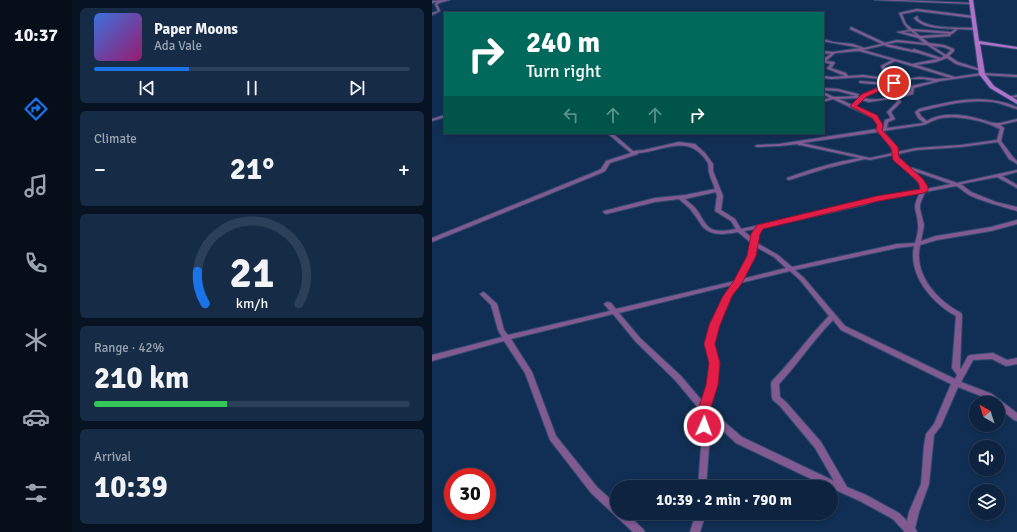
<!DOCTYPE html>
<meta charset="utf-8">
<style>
:root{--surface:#0d233f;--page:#162b46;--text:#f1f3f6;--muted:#9aa4b0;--line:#2d4059;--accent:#1a73e8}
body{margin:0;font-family:Signika,sans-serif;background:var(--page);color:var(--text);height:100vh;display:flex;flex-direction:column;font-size:15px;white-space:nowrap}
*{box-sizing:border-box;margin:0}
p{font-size:13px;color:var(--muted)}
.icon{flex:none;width:22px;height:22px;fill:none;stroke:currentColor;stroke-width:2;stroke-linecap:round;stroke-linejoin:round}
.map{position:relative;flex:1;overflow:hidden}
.sheet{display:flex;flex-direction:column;gap:8px;padding:8px;background:#071323;width:360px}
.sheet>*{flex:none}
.banner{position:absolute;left:12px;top:12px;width:380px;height:122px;border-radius:0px;box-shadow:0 2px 6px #0003,0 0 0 1px var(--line);background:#00695c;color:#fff;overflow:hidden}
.needle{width:26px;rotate:321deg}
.fabs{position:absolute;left:537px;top:396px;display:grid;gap:8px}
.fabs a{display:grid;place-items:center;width:36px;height:36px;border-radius:50%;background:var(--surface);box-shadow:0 2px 6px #0003,0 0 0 1px var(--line);font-size:20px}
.speed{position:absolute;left:12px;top:468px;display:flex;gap:8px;font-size:20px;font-weight:700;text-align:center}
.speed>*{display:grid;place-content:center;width:52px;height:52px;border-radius:50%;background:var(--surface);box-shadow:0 2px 6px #0003,0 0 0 1px var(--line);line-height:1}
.speed .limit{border:6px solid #d22;background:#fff;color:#111}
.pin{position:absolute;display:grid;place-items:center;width:34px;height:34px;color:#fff;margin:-17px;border:2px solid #fff;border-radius:50%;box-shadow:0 1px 4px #0007}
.me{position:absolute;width:44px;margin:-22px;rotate:2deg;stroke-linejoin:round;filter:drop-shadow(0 0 3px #0008)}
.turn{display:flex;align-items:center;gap:14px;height:84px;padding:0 16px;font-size:18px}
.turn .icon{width:52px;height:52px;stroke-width:2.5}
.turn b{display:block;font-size:28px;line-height:34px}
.lanes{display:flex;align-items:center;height:38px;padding:0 16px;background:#0003;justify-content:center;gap:20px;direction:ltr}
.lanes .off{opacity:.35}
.big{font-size:30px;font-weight:800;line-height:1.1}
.sheet .widget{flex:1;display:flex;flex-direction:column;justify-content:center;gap:6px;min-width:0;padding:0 14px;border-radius:6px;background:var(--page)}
.sheet .dial{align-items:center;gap:0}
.dial svg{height:104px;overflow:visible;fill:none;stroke:var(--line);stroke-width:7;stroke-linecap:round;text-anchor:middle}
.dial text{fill:var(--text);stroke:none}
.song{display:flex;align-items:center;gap:12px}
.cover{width:48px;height:48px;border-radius:6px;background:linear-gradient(135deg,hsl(220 70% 55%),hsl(320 70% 35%))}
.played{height:4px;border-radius:2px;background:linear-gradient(90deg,var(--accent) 30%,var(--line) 30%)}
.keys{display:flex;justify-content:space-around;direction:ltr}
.heat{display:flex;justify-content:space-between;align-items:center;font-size:22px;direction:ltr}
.charge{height:6px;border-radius:3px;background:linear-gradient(90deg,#34c759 42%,var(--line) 0)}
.trip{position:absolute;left:178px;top:480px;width:228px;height:40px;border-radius:20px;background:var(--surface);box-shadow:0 2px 6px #0003,0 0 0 1px var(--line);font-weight:800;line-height:40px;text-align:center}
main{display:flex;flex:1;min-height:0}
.tabs{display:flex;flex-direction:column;width:72px;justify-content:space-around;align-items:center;background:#050e19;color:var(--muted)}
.tabs .icon{width:28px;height:28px}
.tabs .active{color:var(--accent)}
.tabs b{font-size:18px;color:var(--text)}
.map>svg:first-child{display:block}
</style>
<main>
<nav class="tabs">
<b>10:37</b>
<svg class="icon active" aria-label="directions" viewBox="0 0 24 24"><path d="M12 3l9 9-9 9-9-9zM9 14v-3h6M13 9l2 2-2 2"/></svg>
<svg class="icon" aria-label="music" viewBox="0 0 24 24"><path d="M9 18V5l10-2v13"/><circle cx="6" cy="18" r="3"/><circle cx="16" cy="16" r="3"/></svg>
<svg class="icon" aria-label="phone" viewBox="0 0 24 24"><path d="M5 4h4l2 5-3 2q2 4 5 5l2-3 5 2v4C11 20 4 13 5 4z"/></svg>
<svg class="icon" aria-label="climate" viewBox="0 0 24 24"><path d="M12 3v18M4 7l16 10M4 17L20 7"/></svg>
<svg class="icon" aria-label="car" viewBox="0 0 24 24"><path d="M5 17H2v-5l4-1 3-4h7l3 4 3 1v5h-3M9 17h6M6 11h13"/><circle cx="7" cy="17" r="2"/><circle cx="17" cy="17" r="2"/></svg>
<svg class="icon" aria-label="filters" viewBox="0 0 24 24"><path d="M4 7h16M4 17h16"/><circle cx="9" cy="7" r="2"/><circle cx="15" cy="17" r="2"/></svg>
</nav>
<section class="sheet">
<div class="widget">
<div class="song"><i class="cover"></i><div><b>Paper Moons</b><p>Ada Vale</p></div></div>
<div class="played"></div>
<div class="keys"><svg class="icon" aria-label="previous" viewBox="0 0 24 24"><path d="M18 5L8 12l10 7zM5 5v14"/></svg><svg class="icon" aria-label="pause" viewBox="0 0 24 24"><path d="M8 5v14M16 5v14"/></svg><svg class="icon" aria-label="next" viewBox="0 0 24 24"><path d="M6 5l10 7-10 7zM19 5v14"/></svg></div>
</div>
<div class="widget"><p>Climate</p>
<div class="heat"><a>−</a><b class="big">21°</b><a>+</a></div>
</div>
<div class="widget dial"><svg viewBox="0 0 100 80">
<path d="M14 69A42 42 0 1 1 86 69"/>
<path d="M14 69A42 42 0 0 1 8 44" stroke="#1a73e8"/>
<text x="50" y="56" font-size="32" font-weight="700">21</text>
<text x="50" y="72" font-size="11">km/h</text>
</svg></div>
<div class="widget"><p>Range · 42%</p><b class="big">210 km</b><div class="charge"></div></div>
<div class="widget"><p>Arrival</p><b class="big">10:39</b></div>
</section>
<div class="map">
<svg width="585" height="532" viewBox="0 0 585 532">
<rect width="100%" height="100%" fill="#112f54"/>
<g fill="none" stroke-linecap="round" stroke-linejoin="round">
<defs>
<g id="street">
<path d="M11 0H18L10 2 5 4 8 11 0 15V13L6 11 3 4 5 2 0 3V1Z"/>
<path d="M442 0H467L540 3 539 4Z"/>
<path d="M485 9 542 16 541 18 485 11 470 14 474 24 480 29 519 32 523 29C509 28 491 29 482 18L485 16 486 17 485 18C496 30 528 27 544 28L543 30 526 29 520 34 482 31 488 36 519 34 518 36 490 38 497 43 512 45 522 49V51L517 56 526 62 551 70 549 71 524 64 515 58 504 62 484 65 523 77 550 73 585 75V77L550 75 508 81 482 88 481 94 467 98 469 102 459 112 463 119 456 122 455 128 492 123 486 118 483 112 487 109C521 101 550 93 585 107V109C577 107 569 103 561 102 537 99 513 105 489 111L487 112 489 116 495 121C511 111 534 115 551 120 555 121 559 123 563 123 569 124 579 120 585 119V121L568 125 572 128 569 141 581 157 585 161V164L577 159 566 142 529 147 484 150 466 154C467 161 474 168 481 168L525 183 585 170V172L570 176 585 185V188L565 177 529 184 539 192 564 202 585 207V211C569 206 552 202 537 195 532 192 529 188 524 186L493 192 488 204V209L492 225 489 241 504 236 559 227 585 220V224L559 231 505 240 488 245C481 275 506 301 529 313L530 315 528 368 529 369 536 356 539 355 561 353 575 360 585 358V364L574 366 560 359 541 360 529 382 560 394 585 413V421L582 420 566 407V403H560L554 398 526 387 509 426 502 435 497 484 487 512 483 528 485 532H472V531L461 519 428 501 399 488V487H396L304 443 277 418 278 434 274 487H266L270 434 268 410 243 380 204 342 181 314 79 339 100 372 124 436 165 487 185 505V513H194L211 529 213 532H201L159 493 118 440 93 373 72 341 0 361V355L70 337 66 330 59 305 48 294 51 292 53 293 65 304 72 330 76 335 178 311 172 304 175 302 179 303 184 309 303 281 317 256 319 243 306 232C293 234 280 237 270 226 267 222 265 217 261 213 258 207 252 204 247 199L223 202 174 214 171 212 172 211 223 198 253 195 283 189C281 183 278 177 277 172 276 168 277 166 276 163 257 132 233 151 206 153V154L178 163 173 171 169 173 0 242V238L165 171 169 169 174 161 199 153 175 133H180L201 151 212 150 247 142 263 144 273 153 281 164V171L291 196 289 210 303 219 309 229 378 214 445 197 489 190 490 187C486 183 483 178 479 174 473 168 464 164 461 155L438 160 433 159 395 168 357 180 355 179V178C379 169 403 162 428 158L368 145H366V144L347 146 325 147 323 146 325 145 347 144 445 129 446 125 441 118 401 99 391 102V100L398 98 391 94V92L402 97 424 96 406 91 391 90V88L406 89 426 94 427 95 425 96 429 97 441 90 452 85 429 83 427 82 428 81 456 83 464 81 431 77 400 79 391 78V76L400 77 413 76 396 69 395 68 399 64 391 62V59L399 54 391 53V51L401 52 429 48 396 42 391 41V39L401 42 421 44 432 48 450 44 418 29 419 27 453 43 465 40 492 43 486 38 465 32 477 30 472 24 467 13ZM479 31 484 35 471 32ZM465 42 495 45 512 56 509 58 482 49 480 50 455 44ZM452 45 457 47 486 53 506 59 480 64 431 50ZM500 46 511 47 519 50 514 55ZM427 51 460 60 449 66 452 73 451 75 454 78 431 75 416 76 414 73 399 68 403 63 402 62 394 61 403 53ZM463 61 519 78 505 79 488 77 468 80 459 78 455 75 456 73 453 66ZM480 79H491L502 81 479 86 478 92C466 96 444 102 432 98 446 88 463 82 480 79ZM425 98 426 99 420 105 407 99ZM464 98 465 102 455 112 459 118 453 120 451 129H449L450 125 443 116 423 106 430 100 437 102ZM520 117C537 118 553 121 568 129L565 140 529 145 484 148 465 152C463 142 457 138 451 131L491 125C496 124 499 121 503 120 509 117 515 118 520 117ZM446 132 458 144 461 153 438 158 370 143ZM482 171 519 184 494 189V186ZM284 192 285 196 283 211 299 221 304 229C298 230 289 232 282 230 273 228 270 216 264 209 261 205 256 202 253 199ZM488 193C479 209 485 209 486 224 487 230 485 236 483 243L465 244 360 267 346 255 325 243 326 234 330 228 432 205 446 200ZM324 229 320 234V238L312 231ZM482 246C476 275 500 303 524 316L520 368 525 375 523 379 413 326 372 278 363 270 465 248ZM324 247 342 257 354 268 310 279 323 256ZM358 271 368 280 397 316C377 336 361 360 340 381L339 383 340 398 341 400 348 406 383 448 402 481 310 437 276 408 284 385 286 363 281 344 286 325 298 297 308 283ZM300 285 292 296 280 325 273 344 278 363 276 385 271 402 249 376 208 338 187 313ZM401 320 409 330 519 384 502 424 494 434 492 446 489 484 477 512 475 521 467 513 434 495 415 487 389 442 354 402 348 397 347 384C366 364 381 340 401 320Z"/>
<path d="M585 95V97L577 98 575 97Z"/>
<path d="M13 115V117L0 121V119Z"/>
<path d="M264 513H274L268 532H258Z"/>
</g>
<path id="secondary" d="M537 0H541L547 41 585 47V49L548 44 553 74 562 86 585 100V104L558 88 547 74Z"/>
</defs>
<use href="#street" stroke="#2f4b6e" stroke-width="2"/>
<use href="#secondary" stroke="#2f4b6e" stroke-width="2"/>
<use href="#street" fill="#815a92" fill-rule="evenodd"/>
<use href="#secondary" fill="#af71ca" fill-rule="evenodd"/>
</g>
<path fill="#e11d48" stroke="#92132f" d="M460 82 465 83 434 97 425 106 445 115 451 125 450 130 466 147 467 157 491 179 496 187V191L492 193 447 201 331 229 328 234 324 256 310 283 300 296 288 325 283 344 288 363 286 385 278 410V426L276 430 272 431 268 430 266 426V410L274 385 277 363 272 344 277 325 291 296 301 282 315 256 319 234 325 225 445 196 488 189 486 182 461 160 459 148 444 130 445 125 440 118 418 106 430 94Z"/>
</svg>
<div class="fabs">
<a><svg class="needle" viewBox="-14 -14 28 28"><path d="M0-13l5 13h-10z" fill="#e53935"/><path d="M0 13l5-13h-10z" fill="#9aa4b0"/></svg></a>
<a><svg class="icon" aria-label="sound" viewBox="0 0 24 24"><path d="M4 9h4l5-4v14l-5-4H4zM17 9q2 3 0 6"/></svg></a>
<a><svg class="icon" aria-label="layers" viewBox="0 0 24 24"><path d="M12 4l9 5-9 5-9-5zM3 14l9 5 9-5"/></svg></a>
</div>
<div class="speed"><div class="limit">30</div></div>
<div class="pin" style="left:462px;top:83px;background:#d93025"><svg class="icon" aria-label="arrive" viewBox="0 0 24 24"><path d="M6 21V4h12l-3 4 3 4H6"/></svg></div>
<svg class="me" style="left:272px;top:426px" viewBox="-20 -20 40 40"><circle r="17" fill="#e11d48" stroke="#fff" stroke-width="3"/><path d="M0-11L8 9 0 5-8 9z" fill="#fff"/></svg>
<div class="trip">10:39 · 2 min · 790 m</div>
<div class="banner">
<div class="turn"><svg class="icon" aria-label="right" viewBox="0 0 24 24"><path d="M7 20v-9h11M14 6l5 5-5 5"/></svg><div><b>240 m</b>Turn right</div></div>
<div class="lanes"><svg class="icon off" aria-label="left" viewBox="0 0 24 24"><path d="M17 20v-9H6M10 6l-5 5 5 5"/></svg><svg class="icon off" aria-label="ahead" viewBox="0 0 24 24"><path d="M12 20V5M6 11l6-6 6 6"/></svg><svg class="icon off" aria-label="ahead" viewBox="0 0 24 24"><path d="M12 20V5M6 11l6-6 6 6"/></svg><svg class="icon" aria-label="right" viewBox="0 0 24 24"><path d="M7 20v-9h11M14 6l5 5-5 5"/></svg></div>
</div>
</div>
</main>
